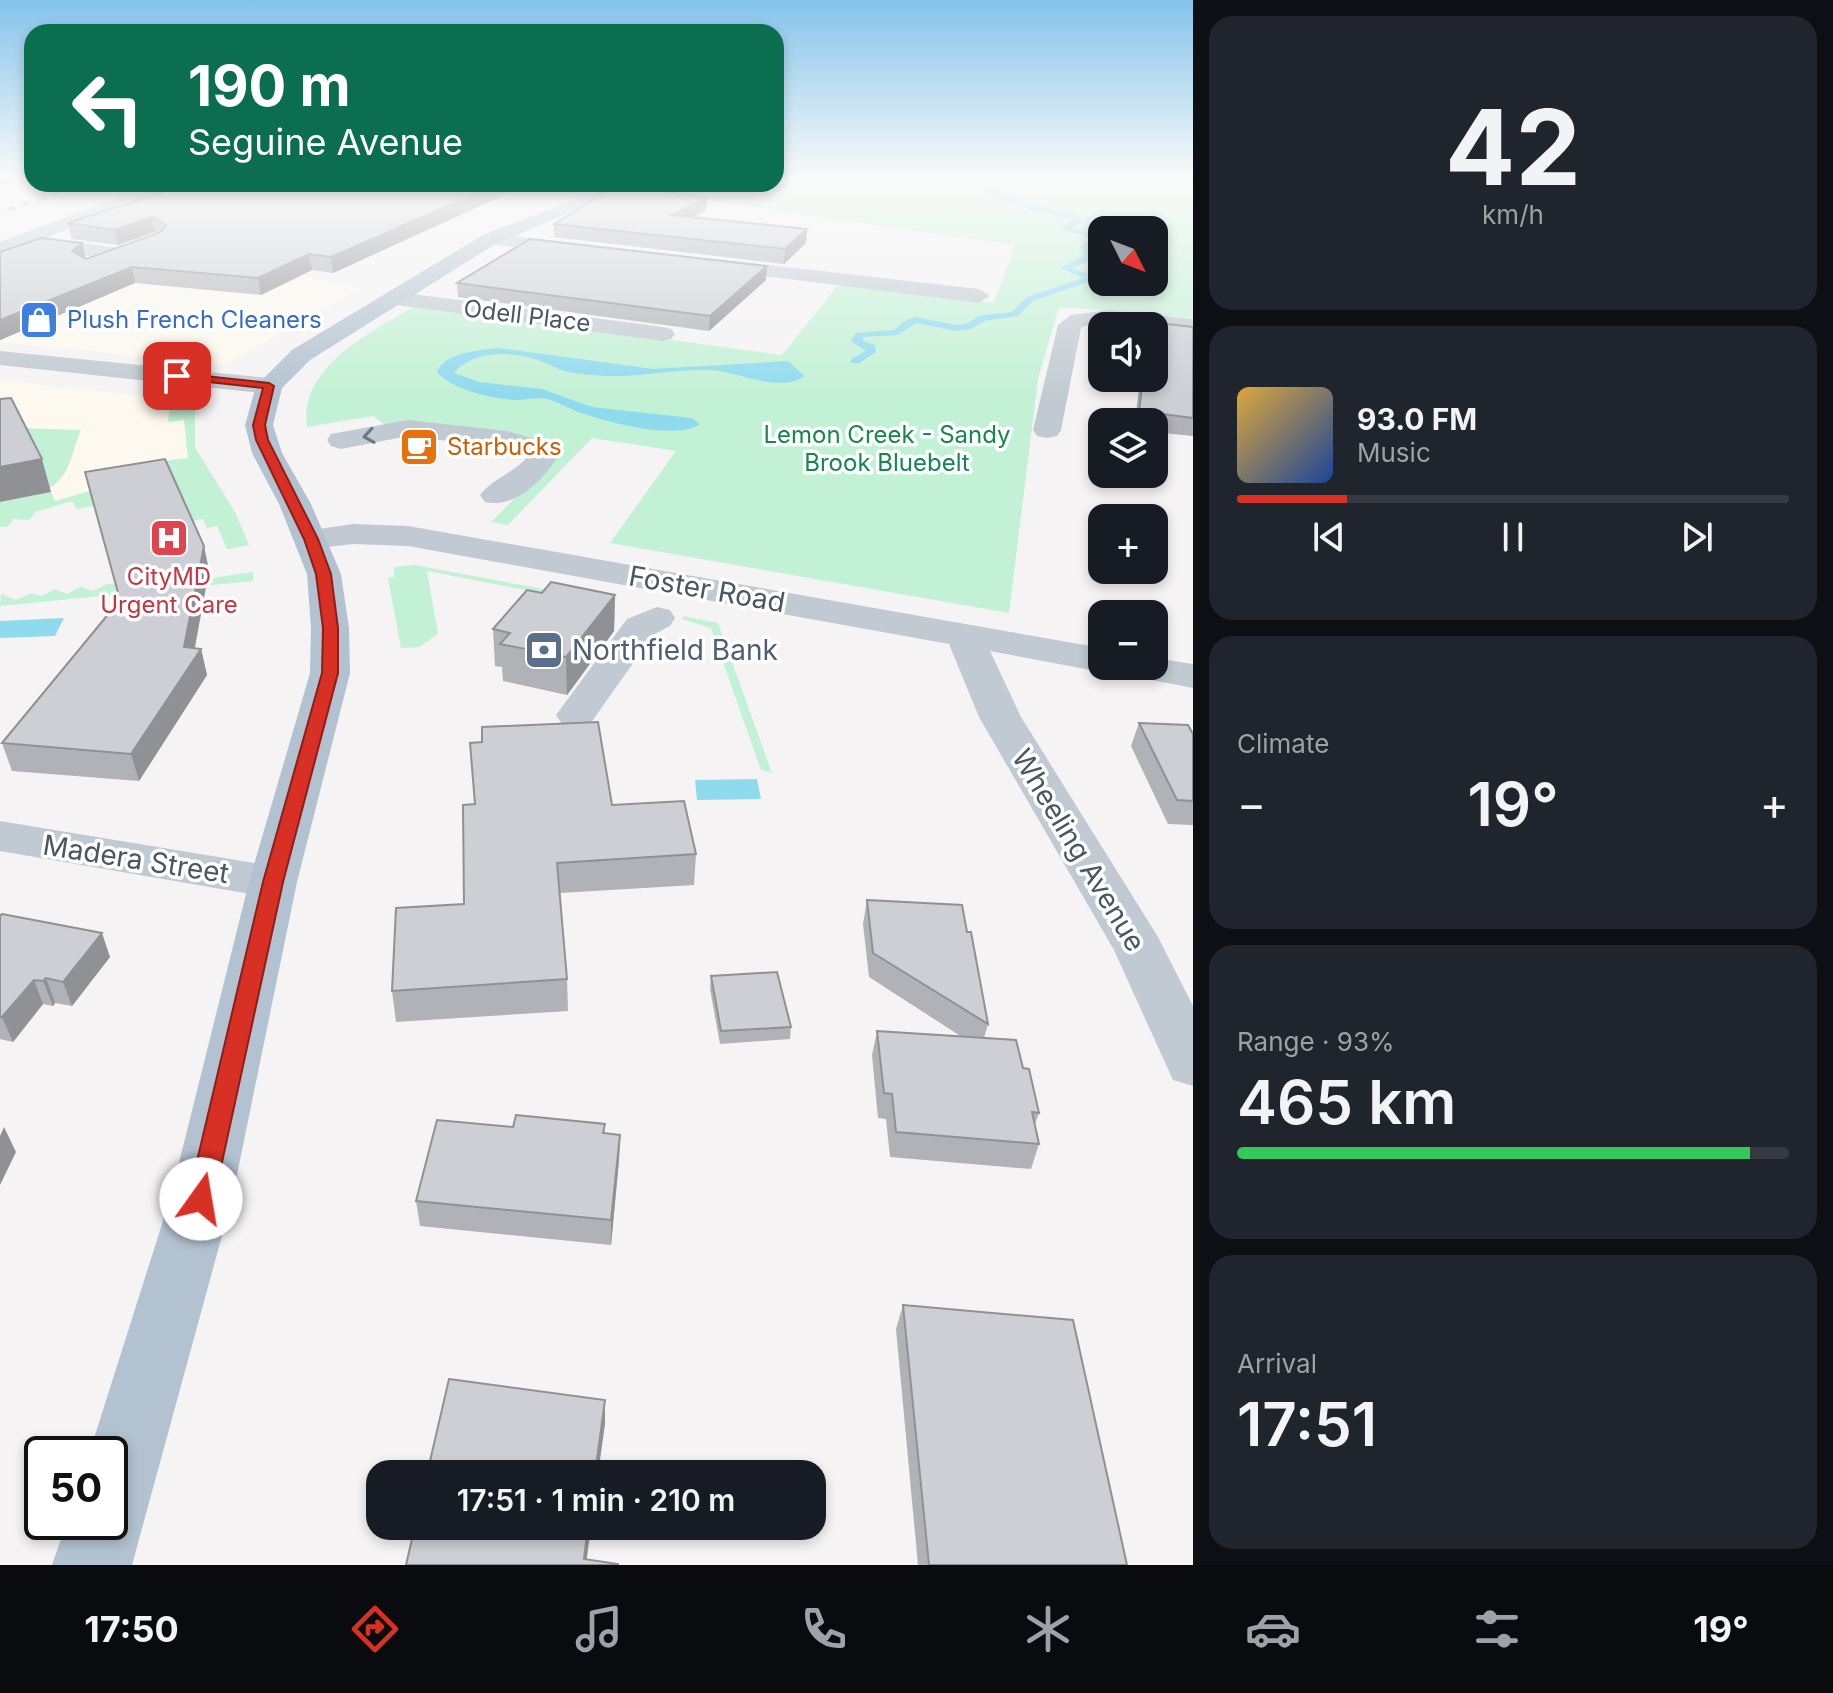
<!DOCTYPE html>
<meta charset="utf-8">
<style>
:root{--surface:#171b24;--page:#20242c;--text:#f1f3f6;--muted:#9ea1a6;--line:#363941;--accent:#d93025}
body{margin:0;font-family:Inter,sans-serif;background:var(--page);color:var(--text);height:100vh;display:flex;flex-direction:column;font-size:30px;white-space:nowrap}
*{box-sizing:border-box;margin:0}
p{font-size:26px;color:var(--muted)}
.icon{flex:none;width:44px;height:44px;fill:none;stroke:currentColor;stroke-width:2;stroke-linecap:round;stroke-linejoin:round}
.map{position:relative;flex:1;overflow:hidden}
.drawer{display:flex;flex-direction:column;gap:16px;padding:16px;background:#0d0f14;width:640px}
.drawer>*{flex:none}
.guide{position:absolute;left:24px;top:24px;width:760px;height:168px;border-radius:24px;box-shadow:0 4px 12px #0003;background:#0b6e4f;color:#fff;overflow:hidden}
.needle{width:52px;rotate:132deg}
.buttons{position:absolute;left:1088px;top:216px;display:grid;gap:16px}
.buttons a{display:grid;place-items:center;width:80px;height:80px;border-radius:16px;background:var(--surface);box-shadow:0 4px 12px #0003;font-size:40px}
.speed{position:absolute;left:24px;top:1436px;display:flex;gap:16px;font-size:40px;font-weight:700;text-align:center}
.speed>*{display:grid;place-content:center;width:104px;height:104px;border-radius:50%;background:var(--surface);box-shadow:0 4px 12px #0003;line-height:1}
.speed .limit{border:4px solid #111;border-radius:12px;background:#fff;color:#111}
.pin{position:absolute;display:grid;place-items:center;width:68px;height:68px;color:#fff;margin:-34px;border-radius:16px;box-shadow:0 4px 12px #0006}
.me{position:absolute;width:88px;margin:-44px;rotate:13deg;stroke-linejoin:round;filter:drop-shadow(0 0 6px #0008)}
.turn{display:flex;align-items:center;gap:28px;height:168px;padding:0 32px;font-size:36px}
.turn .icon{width:104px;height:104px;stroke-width:2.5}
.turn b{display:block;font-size:56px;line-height:68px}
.big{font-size:60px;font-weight:600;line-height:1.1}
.drawer .widget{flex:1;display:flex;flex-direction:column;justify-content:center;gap:12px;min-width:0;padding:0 28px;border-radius:24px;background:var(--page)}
.drawer .dial{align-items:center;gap:0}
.dial b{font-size:104px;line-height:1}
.song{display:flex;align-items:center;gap:24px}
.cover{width:96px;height:96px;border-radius:12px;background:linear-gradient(135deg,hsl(40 70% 55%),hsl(220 70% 35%))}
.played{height:8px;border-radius:4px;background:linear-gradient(90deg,var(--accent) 20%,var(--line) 20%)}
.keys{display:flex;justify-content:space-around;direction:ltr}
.heat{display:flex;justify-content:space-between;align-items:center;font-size:44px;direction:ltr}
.charge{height:12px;border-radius:6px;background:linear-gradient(90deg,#34c759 93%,var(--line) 0)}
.trip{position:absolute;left:366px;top:1460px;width:460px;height:80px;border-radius:24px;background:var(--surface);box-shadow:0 4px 12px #0003;font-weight:600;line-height:80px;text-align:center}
.tab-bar{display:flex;height:128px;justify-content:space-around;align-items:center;background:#090b0e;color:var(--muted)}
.tab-bar .icon{width:56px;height:56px}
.tab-bar .on{color:var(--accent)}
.tab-bar b{font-size:36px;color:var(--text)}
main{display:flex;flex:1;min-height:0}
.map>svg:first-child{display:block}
</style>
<main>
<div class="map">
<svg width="1193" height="1565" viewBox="0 0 1193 1565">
<rect width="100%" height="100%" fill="#f5f3f3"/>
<g fill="#fdf9ef">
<path d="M203 257 361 288 225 365 0 342V303Z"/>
<path d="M0 380 195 402 193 441 201 457 0 520Z"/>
</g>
<g fill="#c3f1d5" fill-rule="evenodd">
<path d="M776 177H1193V318L1059 307 1038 379 1009 613 610 543 676 451 592 438 508 525 491 522 547 466 553 453 385 425 373 416 307 427C299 365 372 332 417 305L782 355 839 284 994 303 1015 245 640 191 659 184H776ZM1102 230H1154V282H1102Z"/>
<path d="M168 399 195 402V447L236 514 249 545 227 549 217 526 207 528 203 519 186 522 92 499 94 506 77 509 72 501 36 512 29 520 14 519 7 527H0V502L51 492 55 501 141 476 145 463 188 458 184 420 168 422 170 407 156 405Z"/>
<path d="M20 428 81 430C71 451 73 470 53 486L49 488Z"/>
<path d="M414 565 549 590 546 594 427 571 438 634 419 647 401 648 388 578 394 577V567Z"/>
<path d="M253 572V581L0 606 1 594 16 600 31 593 41 596 55 589 67 594 81 587 93 591 107 584 179 583Z"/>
<path d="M684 616 718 623 772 773 761 770 711 628 682 619Z"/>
</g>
<g fill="#90daee">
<path d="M498 348 653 369 788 361 805 376C778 394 739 371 709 370 675 369 640 377 605 376 593 375 580 374 568 372 556 369 546 362 534 359 510 351 471 351 454 373L479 382 542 389 592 407 692 418 700 424C675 441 608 422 581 413 569 409 559 402 547 399 536 397 526 400 516 400 493 399 452 390 437 372 445 352 480 350 498 348Z"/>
<path d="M64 618 55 636 0 638V621Z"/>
<path d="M757 779 761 799 697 800 695 780Z"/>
</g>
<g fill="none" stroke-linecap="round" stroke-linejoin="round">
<path fill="#90daee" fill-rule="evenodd" d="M979 184 1037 206 1081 216V223L1071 228 1097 235V241L1089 247 1095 254 1089 261 1072 268 1094 276V280L1033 301 1018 316 984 321 971 329 956 331 916 323 898 335 863 337 862 340 875 345 876 352 859 363H851V359L866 351 851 341 856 333 894 330 906 320 915 317 956 325 968 323 978 316 1012 312 1027 297 1083 278 1060 268 1086 254 1080 247 1090 238 1060 228 1074 219 1032 210 994 197 979 186Z"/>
<g fill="#c1cad2" fill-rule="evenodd">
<path d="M153 184H176L46 238 120 248 130 254 127 258 89 272 79 266 95 257 23 247 0 255V242Z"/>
<path d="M539 184H580L611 189 614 193C604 201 548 192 539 184Z"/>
<path d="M490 233 583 244 593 250 583 256 483 243 480 239Z"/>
<path d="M707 258 979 289 990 296 979 303 700 268 697 264Z"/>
<path d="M390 291 663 327 671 329 675 334 671 339 663 341 382 303 379 298Z"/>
<path d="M1110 310 1193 319V333C1165 329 1107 314 1081 328L1061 430 1057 436 1047 438 1037 436 1033 430 1058 325 1071 315Z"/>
<path d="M0 351 269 378 278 380 282 386 278 392 269 394 0 365Z"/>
<path d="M408 420 507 431 553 444 559 455C544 479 516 509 485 502L480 495C492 479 516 472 529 455L505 448 408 436 341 449 331 446 327 440 331 434Z"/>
<path d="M353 524 408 526 1102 648V666H1154V658L1193 664V688L1121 674 1116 667 1102 672 990 651 1021 717 1158 937 1193 1006V1086L1173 1080 1114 950 979 717 949 644 408 546 353 544 311 549 299 546 294 539 299 532Z"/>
<path d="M657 607 670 610 675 618 670 626 653 635 590 724 576 727 562 724 556 715 627 619Z"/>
<path d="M0 821 273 866 290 870 297 882 290 894 273 898 0 851Z"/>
</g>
<path fill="#b3c2d1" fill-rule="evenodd" d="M615 184H638L497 243 310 360 282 388 273 425 282 453 311 504 341 574 349 628 350 673 297 882 232 1199 132 1565H52L67 1522H110V1454H89L170 1199 249 882 310 673 311 628 307 574 279 504 252 453 245 425 256 386 292 350 483 235Z"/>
<defs>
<path id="rail" d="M0 212 86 184"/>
</defs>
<use href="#rail" stroke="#b5b8bd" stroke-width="4"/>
<use href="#rail" stroke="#fff" stroke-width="3" stroke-dasharray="8" stroke-linecap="butt"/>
</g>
<g fill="#b0b2b7">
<path d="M187 184H528L333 273 312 270 261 295 135 283 0 340V252L82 243 86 259 158 234 155 232 118 245 72 239 68 223Z"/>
<path d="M706 211 693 217 807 229 806 243 784 264 554 237V224Z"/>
<path d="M767 266 766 280 709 331 458 297 457 283Z"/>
<path d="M1193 327V436L1154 432V422H1135L1140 378H1154Z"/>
<path d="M209 570 195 648 201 649 207 675 139 781 12 771 2 743Z"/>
<path d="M542 593 615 595 614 631 567 695 503 681 502 667 495 666 493 629Z"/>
<path d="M1139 723 1193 734V825L1168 824 1131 746Z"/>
<path d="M612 805 696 854 694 885 560 893 567 979 568 1011 396 1022 392 991 464 904Z"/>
<path d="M867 900 988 1024 984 1038 1023 1068 1039 1113 1035 1124 1039 1144 1031 1169 890 1157 886 1119 878 1118 872 1055 877 1031 962 1037 869 977 863 924Z"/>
<path d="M0 916 110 957 72 1006 55 1003 53 1006 43 1004 13 1042 0 1039Z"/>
<path d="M711 976 791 1027 790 1039 720 1044 710 989Z"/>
<path d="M605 1124 604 1134 620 1135 619 1160 611 1245 420 1226 416 1201 513 1127Z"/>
<path d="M903 1305 1127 1565H918L896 1329Z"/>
</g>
<g fill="#909195">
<path d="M0 177H32V180L0 187Z"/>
<path d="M497 184H528L333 273 331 257Z"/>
<path d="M707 198 706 211 670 228 671 215Z"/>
<path d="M152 217 155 232 118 245 114 230Z"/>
<path d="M807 229 806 243 784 264 785 249Z"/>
<path d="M82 243 86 259 72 251Z"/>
<path d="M309 254 312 270 261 295 258 278Z"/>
<path d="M767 266 766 280 709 331 710 316Z"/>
<path d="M132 267 135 283 0 340V320Z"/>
<path d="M42 459 51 492 0 502V467Z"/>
<path d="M204 546 209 570 192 661 201 649 207 675 139 781 131 754 184 647Z"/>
<path d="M615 595 614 631 567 695 566 657Z"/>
<path d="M102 933 110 957 72 1006 63 982Z"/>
<path d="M46 978 55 1003 53 1006 43 981Z"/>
<path d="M34 980 43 1004 13 1042 2 1017Z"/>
<path d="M4 1127 16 1152 0 1185V1136Z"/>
<path d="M620 1135 619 1160 611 1245V1220Z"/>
<path d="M605 1400V1424L598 1474H595Z"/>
<path d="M588 1526H591L586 1565 584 1559Z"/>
</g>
<g fill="#cdcfd5" stroke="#909195" stroke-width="2">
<path d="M187 184H497L331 257 309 254 258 278 132 267 0 320V252L41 238 82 243 72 251 86 259 161 232 166 225 152 217 114 230 68 223Z"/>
<path d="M618 185 707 198 671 215 807 229 785 249 554 224Z"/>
<path d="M530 239 767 266 710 316 457 283Z"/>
<path d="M1149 322 1193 327V418L1139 411 1143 378H1154V326H1149Z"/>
<path d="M11 398 42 459 0 467V399Z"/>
<path d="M165 459 204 546 184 647 201 649 131 754 2 743 120 600 85 472Z"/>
<path d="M551 582 615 595 566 657 500 644 510 633 493 629 527 590 542 593Z"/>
<path d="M598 722 612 805 684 801 696 854 557 863 567 979 392 991 396 908 464 904 463 805 475 804 470 743 482 742V727Z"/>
<path d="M1139 723 1188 725 1193 734V801L1177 800Z"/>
<path d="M867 900 962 905 967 932H971L988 1024 873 953Z"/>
<path d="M2 914 102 933 63 982 46 978 43 981 34 980 2 1017H0V916Z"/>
<path d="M777 972 791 1027 721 1031 711 976Z"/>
<path d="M877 1031 1016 1040 1023 1068 1029 1069 1039 1113 1032 1112 1039 1144 896 1132 892 1094 884 1093Z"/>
<path d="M516 1115 605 1124 603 1133 620 1135 611 1220 416 1201 437 1120 513 1127Z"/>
<path d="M903 1305 1073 1320 1127 1565H929Z"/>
<path d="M449 1379 605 1400 595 1474H427Z"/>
<path d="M415 1526H588L584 1559 618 1564V1565H406Z"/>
</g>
<defs><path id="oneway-chevron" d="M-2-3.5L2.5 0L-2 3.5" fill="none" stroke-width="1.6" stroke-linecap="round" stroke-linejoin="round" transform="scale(2)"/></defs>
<use stroke="#6e7983" href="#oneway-chevron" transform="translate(369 436) rotate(171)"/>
<linearGradient id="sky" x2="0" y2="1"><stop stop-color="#85c3ea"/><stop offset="0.45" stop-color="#fafafa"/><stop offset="1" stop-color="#fafafa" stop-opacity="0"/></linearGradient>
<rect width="1193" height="396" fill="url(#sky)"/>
<path fill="#d93025" stroke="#8d1f18" stroke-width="2" d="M177 373 269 383 274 386 265 425 268 440 318 539 331 574 338 628V673L283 882 214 1199 211 1207 201 1211 192 1207 188 1199 263 882 322 673 323 628 316 574 304 539 256 440 253 425 263 388 173 378V374Z"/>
<defs>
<symbol id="shop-square" viewBox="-11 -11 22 22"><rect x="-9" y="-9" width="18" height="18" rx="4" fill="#3f7fe0" stroke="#fff"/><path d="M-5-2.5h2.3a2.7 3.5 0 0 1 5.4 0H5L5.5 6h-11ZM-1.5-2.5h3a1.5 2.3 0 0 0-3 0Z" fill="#fff"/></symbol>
<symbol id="cafe-square" viewBox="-11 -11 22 22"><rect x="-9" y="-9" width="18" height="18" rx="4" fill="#e8710a" stroke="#fff"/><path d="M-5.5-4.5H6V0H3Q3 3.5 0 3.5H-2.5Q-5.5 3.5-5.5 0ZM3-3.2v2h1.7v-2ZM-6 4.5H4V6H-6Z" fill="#fff"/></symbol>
<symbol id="hospital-square" viewBox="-11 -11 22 22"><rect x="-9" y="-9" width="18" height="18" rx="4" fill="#e0444e" stroke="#fff"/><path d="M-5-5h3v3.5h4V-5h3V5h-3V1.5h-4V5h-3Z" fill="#fff"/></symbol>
<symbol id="bank-square" viewBox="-11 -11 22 22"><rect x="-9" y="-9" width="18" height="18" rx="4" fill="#5c6f8a" stroke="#fff"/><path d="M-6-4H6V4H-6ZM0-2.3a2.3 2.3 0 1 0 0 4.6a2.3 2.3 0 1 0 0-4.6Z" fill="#fff"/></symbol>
</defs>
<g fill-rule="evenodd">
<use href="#shop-square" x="17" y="298" width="44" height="44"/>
<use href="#cafe-square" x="397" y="425" width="44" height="44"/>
<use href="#hospital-square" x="147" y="516" width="44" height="44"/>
<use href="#bank-square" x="522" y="628" width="44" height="44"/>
</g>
<g text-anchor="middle" stroke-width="7" stroke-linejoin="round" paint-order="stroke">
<g font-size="24" fill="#4a5661" stroke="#fff">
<text transform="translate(527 316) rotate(7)" y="8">Odell Place</text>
</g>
<g font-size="24" fill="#366cbe" stroke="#fff" text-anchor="start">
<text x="67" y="328">Plush French Cleaners</text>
</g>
<g font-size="24" fill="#17864f" stroke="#fff">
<text x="887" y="443">Lemon Creek - Sandy<tspan x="887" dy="28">Brook Bluebelt</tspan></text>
</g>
<g font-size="24" fill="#c56008" stroke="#fff" text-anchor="start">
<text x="447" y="455">Starbucks</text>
</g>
<g font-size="24" fill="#be3a42" stroke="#fff">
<text x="169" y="585">CityMD<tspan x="169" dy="28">Urgent Care</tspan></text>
</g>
<g font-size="28" fill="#4a5661" stroke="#fff">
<text transform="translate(707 589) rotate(10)" y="10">Foster Road</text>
<text transform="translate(1079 850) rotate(59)" y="10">Wheeling Avenue</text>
<text transform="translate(136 859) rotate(9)" y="10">Madera Street</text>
</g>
<g font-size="28" fill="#4e5e75" stroke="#fff" text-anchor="start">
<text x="572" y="660">Northfield Bank</text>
</g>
</g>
</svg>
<div class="buttons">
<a><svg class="needle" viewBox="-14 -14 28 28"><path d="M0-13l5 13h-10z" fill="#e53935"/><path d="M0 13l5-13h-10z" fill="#9ea1a6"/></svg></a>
<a><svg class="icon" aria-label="sound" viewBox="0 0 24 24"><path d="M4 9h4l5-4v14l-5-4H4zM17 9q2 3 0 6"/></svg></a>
<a><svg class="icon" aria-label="layers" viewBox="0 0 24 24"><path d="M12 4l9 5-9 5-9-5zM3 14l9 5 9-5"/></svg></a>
<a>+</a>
<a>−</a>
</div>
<div class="speed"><div class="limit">50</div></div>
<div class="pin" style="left:177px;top:376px;background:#d93025"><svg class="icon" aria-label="arrive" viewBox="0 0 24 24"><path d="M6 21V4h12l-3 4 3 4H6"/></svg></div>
<svg class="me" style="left:201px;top:1199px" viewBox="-20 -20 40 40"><circle r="19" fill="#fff"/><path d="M0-13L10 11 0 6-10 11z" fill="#d93025"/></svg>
<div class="trip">17:51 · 1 min · 210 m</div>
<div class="guide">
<div class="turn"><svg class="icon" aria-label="left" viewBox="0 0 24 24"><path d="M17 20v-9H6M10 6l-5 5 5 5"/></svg><div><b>190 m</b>Seguine Avenue</div></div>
</div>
</div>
<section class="drawer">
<div class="widget dial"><b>42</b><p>km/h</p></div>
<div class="widget">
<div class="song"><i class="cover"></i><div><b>93.0 FM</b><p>Music</p></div></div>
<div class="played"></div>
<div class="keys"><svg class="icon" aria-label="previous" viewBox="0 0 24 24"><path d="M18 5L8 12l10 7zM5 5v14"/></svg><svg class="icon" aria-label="pause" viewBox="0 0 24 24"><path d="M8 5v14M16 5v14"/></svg><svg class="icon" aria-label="next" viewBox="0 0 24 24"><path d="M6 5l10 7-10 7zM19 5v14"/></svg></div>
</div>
<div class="widget"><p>Climate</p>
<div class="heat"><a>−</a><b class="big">19°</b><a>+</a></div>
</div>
<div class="widget"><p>Range · 93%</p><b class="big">465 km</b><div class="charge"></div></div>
<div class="widget"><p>Arrival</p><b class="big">17:51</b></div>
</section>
</main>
<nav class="tab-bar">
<b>17:50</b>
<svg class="icon on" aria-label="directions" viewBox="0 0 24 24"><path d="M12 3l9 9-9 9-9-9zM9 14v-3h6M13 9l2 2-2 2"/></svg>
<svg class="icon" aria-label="music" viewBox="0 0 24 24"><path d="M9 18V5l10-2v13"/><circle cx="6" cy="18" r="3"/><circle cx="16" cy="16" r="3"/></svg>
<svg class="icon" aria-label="phone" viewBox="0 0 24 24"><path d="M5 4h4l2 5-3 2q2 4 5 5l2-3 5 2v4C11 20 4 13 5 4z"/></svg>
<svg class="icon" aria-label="climate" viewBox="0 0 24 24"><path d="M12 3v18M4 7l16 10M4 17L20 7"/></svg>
<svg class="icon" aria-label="car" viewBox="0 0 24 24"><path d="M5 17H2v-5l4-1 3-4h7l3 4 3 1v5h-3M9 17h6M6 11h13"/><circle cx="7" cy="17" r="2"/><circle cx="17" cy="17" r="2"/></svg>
<svg class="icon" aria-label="filters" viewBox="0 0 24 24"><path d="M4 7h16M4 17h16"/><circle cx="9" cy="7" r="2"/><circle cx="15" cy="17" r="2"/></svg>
<b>19°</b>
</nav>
